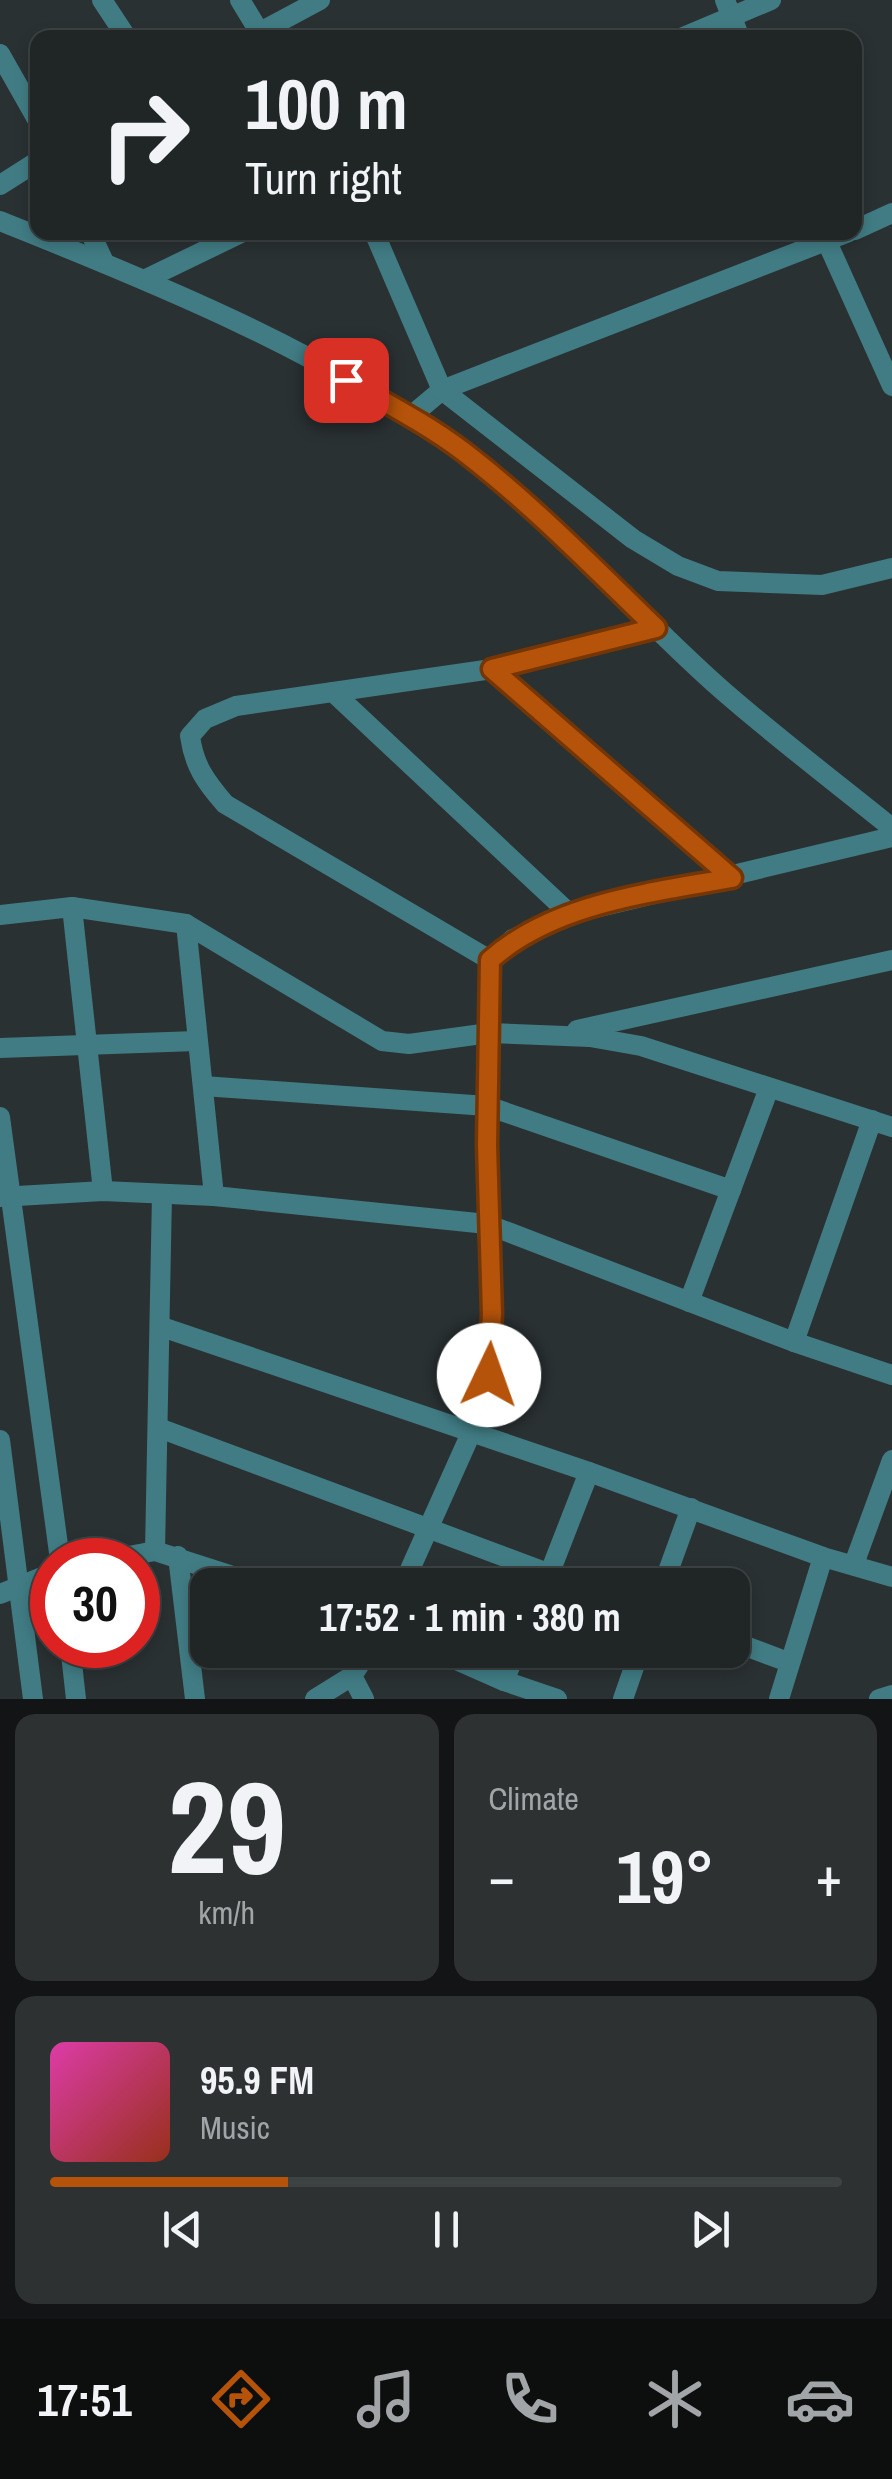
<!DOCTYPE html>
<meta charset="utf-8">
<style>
:root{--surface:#202526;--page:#2d3132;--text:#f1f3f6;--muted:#a2a5a7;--line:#3d4243;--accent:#b45309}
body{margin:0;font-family:"Archivo Narrow",sans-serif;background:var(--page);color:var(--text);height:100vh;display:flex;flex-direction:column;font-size:38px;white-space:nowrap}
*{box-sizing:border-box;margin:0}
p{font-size:32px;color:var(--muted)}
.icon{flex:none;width:55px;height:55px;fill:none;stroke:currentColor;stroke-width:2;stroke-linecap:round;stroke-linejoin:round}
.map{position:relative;height:1699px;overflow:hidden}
.drawer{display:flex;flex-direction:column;gap:15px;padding:15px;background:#121415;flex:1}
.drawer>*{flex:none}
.banner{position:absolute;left:30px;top:30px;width:832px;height:210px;border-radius:20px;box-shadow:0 5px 15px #0003,0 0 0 2px var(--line);background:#202526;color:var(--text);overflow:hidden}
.speed{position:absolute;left:30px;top:1538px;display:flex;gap:20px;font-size:50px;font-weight:700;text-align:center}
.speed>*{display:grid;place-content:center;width:130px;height:130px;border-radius:50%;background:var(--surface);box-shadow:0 5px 15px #0003,0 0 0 2px var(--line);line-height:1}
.speed .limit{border:15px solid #d22;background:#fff;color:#111}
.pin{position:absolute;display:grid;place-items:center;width:85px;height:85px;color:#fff;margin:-42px;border-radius:20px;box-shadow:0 5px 15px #0006}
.me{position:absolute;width:110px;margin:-55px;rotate:3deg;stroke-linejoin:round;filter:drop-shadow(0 0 8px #0008)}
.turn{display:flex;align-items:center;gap:35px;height:210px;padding:0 50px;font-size:45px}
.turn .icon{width:130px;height:130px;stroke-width:2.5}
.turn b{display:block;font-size:70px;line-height:85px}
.big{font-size:75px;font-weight:700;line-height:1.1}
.drawer .widget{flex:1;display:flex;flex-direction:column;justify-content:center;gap:15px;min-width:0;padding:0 35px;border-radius:20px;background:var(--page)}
.drawer .dial{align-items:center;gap:0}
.dial b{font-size:130px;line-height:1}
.song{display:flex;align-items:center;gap:30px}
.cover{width:120px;height:120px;border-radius:15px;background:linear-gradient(135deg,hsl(320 70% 55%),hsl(10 70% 35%))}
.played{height:10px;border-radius:5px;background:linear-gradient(90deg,var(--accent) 30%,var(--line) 30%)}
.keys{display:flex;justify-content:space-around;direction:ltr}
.heat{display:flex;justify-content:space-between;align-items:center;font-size:55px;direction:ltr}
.drawer .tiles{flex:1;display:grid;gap:15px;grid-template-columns:1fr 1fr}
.widget:last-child{grid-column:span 2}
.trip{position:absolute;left:190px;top:1568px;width:560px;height:100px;border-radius:20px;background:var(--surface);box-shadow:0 5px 15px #0003,0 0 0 2px var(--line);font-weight:700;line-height:100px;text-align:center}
.dock{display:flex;height:160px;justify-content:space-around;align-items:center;background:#0d0f0f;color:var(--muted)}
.dock .icon{width:70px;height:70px}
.dock .current{color:var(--accent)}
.dock b{font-size:45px;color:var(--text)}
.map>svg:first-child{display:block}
</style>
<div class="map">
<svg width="892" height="1699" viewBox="0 0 892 1699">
<rect width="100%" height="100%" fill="#2a3133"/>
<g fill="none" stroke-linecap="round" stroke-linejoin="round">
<g stroke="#417c84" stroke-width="20">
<path d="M102 0 127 38"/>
<path d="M240 0 263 38"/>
<path d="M725 0 740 38"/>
<path d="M249 38 320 0"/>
<path d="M681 38 771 0"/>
<path d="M0 54 38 121"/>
<path d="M0 185 38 161"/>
<path d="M0 221C158 284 320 350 459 450 556 518 633 612 722 690 777 738 835 782 892 828"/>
<path d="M855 230 892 213"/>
<path d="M90 232 104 262"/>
<path d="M374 232 442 390 411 416"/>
<path d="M823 233 892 386"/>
<path d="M146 279 243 232"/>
<path d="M442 390 633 539 678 566 718 581 822 585 892 568"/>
<path d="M442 390 849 232"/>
<path d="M492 669 732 878"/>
<path d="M333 692 570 914"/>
<path d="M72 907 103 1191"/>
<path d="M0 915 72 907 186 924 382 1041 409 1044 489 1033 590 1037 641 1046 892 1127"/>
<path d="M186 924 214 1196"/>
<path d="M490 960 513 939 570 914 892 837"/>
<path d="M577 1030 892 960"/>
<path d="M0 1048 196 1041"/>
<path d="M203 1086 487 1106 731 1190"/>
<path d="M0 1117 60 1560"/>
<path d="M0 1197 103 1191 214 1196 487 1224 794 1342 892 1375"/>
<path d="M689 1302 769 1088"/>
<path d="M162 1327 589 1472 823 1557 892 1577"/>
<path d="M794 1342 872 1120"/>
<path d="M159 1428 580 1585"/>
<path d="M0 1440 33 1699"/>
<path d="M155 1551 162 1194"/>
<path d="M178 1556 195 1699"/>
<path d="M108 1560 155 1551 261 1585"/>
<path d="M854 1564 892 1460"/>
<path d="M403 1585 471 1433 489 1375 492 1314 487 1224 490 960 225 804C206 782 194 766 190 736L205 719 236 706 492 669 656 628"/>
<path d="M545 1585 589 1472"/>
<path d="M663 1585 691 1508"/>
<path d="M0 1594 52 1573"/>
<path d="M732 1641 788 1662"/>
<path d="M70 1645 76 1699"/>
<path d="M434 1650 504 1681 557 1699"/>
<path d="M504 1681 517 1650"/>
<path d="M315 1699 352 1676"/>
<path d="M364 1699 352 1676 369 1650"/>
<path d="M623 1699 640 1650"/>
<path d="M779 1699 823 1557"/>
<path d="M879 1699 892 1695"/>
</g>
</g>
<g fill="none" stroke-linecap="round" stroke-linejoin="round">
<defs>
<path id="route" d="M346 380C386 403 427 424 464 452 533 505 594 568 656 628L492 669 732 878C650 893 554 903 490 960L487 1145 492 1314 489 1375"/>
</defs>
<use href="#route" stroke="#753606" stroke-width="25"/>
<use href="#route" stroke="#b45309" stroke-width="18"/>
</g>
</svg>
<div class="speed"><div class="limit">30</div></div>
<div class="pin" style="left:346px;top:380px;background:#d93025"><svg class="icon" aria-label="arrive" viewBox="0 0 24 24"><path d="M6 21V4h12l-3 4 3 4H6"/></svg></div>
<svg class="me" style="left:489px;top:1375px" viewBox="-20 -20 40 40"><circle r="19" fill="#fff"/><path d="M0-13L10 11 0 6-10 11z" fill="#b45309"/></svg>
<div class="trip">17:52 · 1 min · 380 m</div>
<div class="banner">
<div class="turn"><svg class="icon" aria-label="right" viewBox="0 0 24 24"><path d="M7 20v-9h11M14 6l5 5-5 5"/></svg><div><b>100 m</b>Turn right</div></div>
</div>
</div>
<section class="drawer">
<div class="tiles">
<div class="widget dial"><b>29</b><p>km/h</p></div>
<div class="widget"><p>Climate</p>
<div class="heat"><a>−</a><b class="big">19°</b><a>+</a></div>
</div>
<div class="widget">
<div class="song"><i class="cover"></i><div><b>95.9 FM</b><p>Music</p></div></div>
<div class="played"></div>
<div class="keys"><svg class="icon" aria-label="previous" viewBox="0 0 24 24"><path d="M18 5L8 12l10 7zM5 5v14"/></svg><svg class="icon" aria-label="pause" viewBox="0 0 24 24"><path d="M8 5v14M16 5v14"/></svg><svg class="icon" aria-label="next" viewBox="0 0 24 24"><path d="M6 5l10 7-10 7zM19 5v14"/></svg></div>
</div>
</div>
</section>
<nav class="dock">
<b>17:51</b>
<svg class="icon current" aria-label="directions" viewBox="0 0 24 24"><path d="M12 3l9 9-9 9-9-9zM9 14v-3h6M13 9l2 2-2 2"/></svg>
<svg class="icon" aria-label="music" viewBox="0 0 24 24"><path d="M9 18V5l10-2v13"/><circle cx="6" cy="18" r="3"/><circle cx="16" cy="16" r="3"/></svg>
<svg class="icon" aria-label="phone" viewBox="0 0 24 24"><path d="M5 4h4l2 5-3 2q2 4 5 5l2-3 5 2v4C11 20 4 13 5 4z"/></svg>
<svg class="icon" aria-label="climate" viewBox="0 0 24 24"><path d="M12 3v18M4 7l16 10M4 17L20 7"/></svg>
<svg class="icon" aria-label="car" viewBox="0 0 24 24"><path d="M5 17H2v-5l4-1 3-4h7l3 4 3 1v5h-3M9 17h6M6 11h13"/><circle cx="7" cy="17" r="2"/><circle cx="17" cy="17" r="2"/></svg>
</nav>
